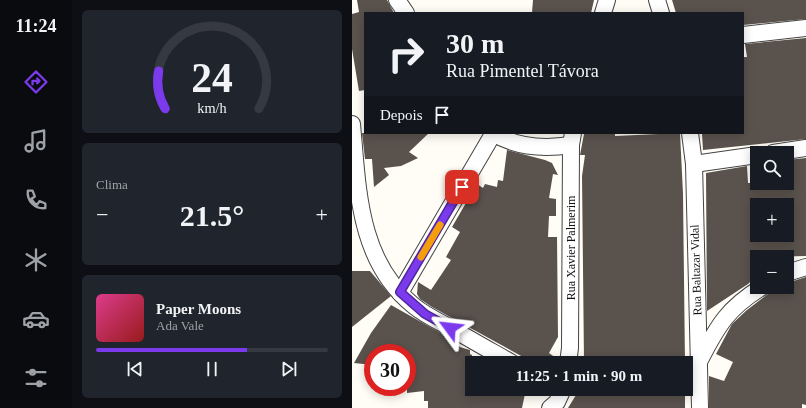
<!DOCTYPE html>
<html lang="pt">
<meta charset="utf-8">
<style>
:root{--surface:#171b24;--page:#20242c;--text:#f1f3f6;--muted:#9ea1a6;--line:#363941;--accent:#7c3aed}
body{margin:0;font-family:"Times New Roman",serif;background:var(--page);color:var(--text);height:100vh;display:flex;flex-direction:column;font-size:15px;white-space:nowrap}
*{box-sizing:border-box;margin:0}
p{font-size:13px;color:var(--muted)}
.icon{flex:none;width:22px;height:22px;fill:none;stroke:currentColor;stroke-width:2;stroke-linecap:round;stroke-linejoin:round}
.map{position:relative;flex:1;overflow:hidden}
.panel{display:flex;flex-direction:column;gap:10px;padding:10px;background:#0d0f14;width:280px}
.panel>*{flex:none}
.hud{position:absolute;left:12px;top:12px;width:380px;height:122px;border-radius:0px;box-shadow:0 2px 10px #0003;background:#171b24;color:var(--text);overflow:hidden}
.fabs{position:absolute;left:398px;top:146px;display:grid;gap:8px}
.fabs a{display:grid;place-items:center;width:44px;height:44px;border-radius:0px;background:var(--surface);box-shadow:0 2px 10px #0003;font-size:20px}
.speed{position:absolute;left:12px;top:344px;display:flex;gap:8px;font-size:20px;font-weight:700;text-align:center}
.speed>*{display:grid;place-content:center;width:52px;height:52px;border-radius:50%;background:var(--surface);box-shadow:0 2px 10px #0003;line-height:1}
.speed .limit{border:6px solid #d22;background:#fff;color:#111}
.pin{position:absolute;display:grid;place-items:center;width:34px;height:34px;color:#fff;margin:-17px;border-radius:8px;box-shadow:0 2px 6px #0006}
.me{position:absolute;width:44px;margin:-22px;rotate:300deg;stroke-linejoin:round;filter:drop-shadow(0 0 3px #0008)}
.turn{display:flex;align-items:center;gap:14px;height:84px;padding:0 16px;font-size:18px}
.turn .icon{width:52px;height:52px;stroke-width:2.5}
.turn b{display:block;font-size:28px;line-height:34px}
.then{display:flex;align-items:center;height:38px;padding:0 16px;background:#0003;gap:8px;font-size:15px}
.big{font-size:30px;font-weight:600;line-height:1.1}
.panel .card{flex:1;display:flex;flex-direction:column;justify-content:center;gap:6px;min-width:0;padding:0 14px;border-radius:6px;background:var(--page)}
.panel .dial{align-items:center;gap:0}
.dial svg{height:104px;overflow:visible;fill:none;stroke:var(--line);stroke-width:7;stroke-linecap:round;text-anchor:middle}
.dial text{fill:var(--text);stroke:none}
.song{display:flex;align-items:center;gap:12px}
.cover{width:48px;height:48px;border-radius:6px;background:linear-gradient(135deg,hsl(330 70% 55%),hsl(0 70% 35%))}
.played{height:4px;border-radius:2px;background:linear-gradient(90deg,var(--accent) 65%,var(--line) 65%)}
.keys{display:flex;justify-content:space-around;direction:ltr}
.heat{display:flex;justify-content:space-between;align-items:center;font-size:22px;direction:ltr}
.trip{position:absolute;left:113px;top:356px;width:228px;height:40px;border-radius:0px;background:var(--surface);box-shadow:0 2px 10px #0003;font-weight:600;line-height:40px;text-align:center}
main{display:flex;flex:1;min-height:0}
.menu{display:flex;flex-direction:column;width:72px;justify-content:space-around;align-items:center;background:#090b0e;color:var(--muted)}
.menu .icon{width:28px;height:28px}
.menu .selected{color:var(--accent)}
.menu b{font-size:18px;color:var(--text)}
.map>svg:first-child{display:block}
</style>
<main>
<nav class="menu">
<b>11:24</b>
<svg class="icon selected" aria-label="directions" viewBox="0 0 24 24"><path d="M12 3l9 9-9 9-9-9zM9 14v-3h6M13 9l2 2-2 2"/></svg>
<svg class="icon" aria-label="music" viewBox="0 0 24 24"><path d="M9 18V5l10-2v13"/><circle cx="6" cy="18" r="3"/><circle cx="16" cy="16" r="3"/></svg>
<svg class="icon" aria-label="phone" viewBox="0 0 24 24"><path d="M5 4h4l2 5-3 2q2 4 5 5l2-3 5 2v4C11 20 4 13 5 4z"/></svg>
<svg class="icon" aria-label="climate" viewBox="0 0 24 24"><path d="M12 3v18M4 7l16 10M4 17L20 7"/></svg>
<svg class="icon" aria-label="car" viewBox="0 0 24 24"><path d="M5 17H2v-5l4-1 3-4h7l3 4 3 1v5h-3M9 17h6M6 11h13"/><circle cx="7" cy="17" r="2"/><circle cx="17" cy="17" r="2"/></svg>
<svg class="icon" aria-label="filters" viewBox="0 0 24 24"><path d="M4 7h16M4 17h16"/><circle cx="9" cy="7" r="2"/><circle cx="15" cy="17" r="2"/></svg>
</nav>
<section class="panel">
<div class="card dial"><svg viewBox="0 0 100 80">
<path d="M14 69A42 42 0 1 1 86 69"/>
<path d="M14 69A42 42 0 0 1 9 40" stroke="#7c3aed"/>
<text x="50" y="56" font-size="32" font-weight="700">24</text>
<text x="50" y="72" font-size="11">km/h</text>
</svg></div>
<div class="card"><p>Clima</p>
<div class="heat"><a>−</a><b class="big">21.5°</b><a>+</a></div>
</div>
<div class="card">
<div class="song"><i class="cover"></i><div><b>Paper Moons</b><p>Ada Vale</p></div></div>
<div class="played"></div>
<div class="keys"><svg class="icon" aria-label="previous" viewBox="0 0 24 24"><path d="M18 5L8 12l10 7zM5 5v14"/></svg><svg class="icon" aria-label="pause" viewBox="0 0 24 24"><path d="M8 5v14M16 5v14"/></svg><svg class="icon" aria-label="next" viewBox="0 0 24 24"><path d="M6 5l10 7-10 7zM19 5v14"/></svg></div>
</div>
</section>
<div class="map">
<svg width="454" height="408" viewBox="0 0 454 408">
<rect width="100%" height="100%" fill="#fffdf5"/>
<g fill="#5a524d" fill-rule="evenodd">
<path d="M5 0H35L42 13H13V90L7 91 0 49V14L7 12Z"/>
<path d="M181 0H242L239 13H180Z"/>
<path d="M320 0H454V19L391 25V13H324Z"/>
<path d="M454 38V139L351 150 350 134 391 133V57H395L393 44Z"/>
<path d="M10 133H77L57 152 66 158 49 166 32 168 37 175 22 187 20 159H13Z"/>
<path d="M263 133V136L328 133 331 194 333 363H238L232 361 230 176 233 155H228L232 134Z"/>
<path d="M155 150 193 160 200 163 206 175 201 174 197 198 204 199V216H197L196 237H205L206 337 197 353 207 360V363H182L80 307 68 299 65 294 66 282 79 290 99 260 94 257 108 232 100 227 125 184 131 188 133 184 145 187 146 180 151 181Z"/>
<path d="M454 158V256L405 257V275L396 284 355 311 354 173 395 166 396 183H435V160ZM405 205H435V235H405Z"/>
<path d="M0 271H18L39 296 0 327Z"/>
<path d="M454 277V405L450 404V408H357V376L372 381 381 362 364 354 380 324 395 310 416 294 429 287H435V283Z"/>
<path d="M39 305 94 336 93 337 108 347 118 350V354L120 355V389H174L170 408H76V401H72V391L55 393V353H21V365L2 363 19 333Z"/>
<path d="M220 389H333V408H216L224 395 220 392Z"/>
</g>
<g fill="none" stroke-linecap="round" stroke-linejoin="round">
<defs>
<g id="minor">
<path d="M45 0 54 13"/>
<path d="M305 0 309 13"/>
<path d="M251 13 255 0"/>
<path d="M391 35 454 28"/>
<path d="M0 124C6 189 6 261 62 306 73 315 86 321 99 328 119 340 139 351 160 363"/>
<path d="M141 133C165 148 192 149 219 145"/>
<path d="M338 133 342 164 348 408"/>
<path d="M421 153 454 148"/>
<path d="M342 164 405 155"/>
<path d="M435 273 454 267"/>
<path d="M48 293 141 134"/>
<path d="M348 360C366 325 376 308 410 287"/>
<path d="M216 363 218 348 219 145 221 133"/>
<path d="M198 408 205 402 211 389"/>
</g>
</defs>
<use href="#minor" stroke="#444" stroke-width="18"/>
<use href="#minor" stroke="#fff" stroke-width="16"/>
</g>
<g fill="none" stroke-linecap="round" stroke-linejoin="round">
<defs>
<path id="route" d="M98 328 73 314 48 292 110 187"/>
</defs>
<use href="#route" stroke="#51269a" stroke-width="10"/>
<use href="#route" stroke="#7c3aed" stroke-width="7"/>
<path stroke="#f59e0b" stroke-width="7" d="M69 257 88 225"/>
</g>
<g text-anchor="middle" stroke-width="4" stroke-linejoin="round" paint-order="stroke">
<g font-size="12" fill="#111" stroke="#fff">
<text transform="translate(219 248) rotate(-90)" y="4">Rua Xavier Palmerim</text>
<text transform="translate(344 270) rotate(-92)" y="4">Rua Baltazar Vidal</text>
</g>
</g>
</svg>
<div class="fabs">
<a><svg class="icon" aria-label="search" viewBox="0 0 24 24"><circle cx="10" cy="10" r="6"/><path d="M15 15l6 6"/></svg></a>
<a>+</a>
<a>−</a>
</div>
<div class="speed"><div class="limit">30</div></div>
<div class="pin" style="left:110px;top:187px;background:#d93025"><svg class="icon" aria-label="arrive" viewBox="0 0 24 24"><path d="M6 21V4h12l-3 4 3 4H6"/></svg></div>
<svg class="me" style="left:98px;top:328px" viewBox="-20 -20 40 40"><path d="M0-17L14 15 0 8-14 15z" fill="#7c3aed" stroke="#fff" stroke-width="4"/></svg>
<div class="trip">11:25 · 1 min · 90 m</div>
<div class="hud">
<div class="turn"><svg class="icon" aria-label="right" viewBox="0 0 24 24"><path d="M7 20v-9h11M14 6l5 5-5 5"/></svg><div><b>30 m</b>Rua Pimentel Távora</div></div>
<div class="then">Depois<svg class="icon" aria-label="arrive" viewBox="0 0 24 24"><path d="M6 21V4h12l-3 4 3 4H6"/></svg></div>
</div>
</div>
</main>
